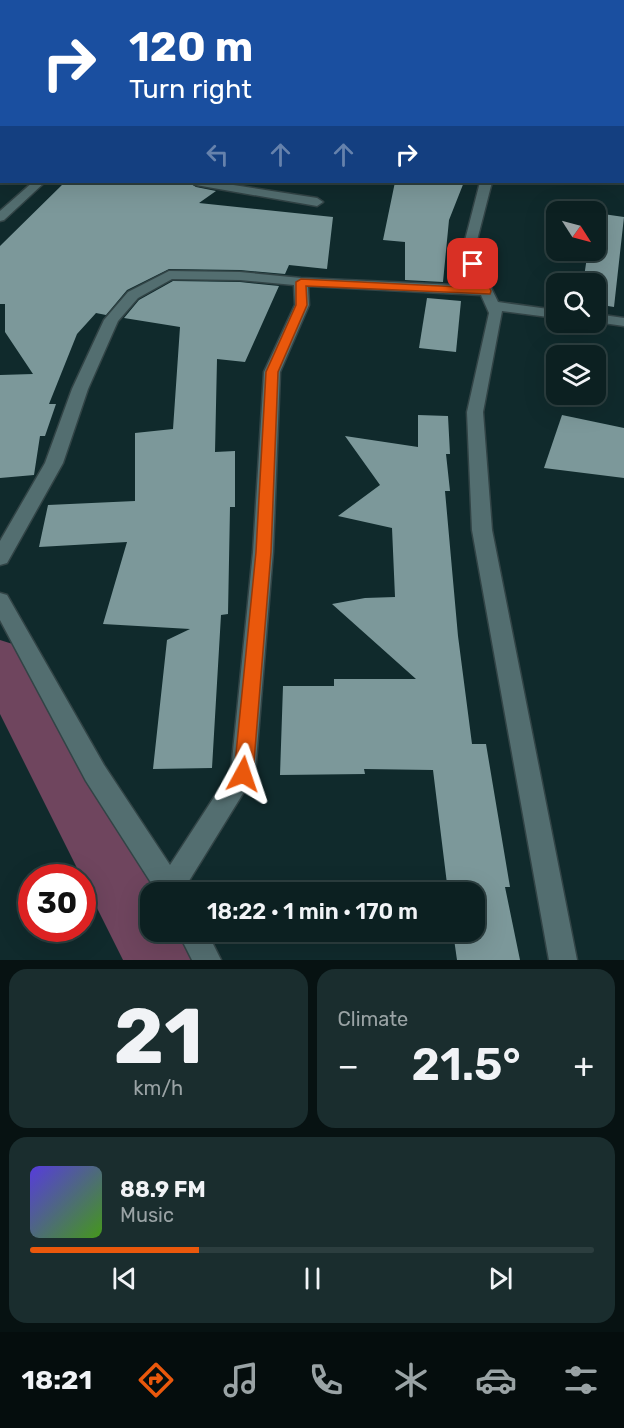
<!DOCTYPE html>
<meta charset="utf-8">
<style>
:root{--surface:#0c2021;--page:#1a2d2e;--text:#f1f3f6;--muted:#9aa3a5;--line:#2c3e3f;--accent:#ea580c}
body{margin:0;font-family:Rubik,sans-serif;background:var(--page);color:var(--text);height:100vh;display:flex;flex-direction:column;font-size:22px;white-space:nowrap}
*{box-sizing:border-box;margin:0}
p{font-size:20px;color:var(--muted)}
.icon{flex:none;width:33px;height:33px;fill:none;stroke:currentColor;stroke-width:2;stroke-linecap:round;stroke-linejoin:round}
.map{position:relative;height:960px;overflow:hidden}
.panel{display:flex;flex-direction:column;gap:9px;padding:9px;background:#071212;flex:1}
.panel>*{flex:none}
.top-card{position:absolute;left:0px;top:0px;width:624px;height:183px;box-shadow:0 6px 24px #0002,0 0 0 2px var(--line);background:#1a4fa0;color:#fff;overflow:hidden}
.needle{width:39px;rotate:126deg}
.buttons{position:absolute;left:546px;top:201px;display:grid;gap:12px}
.buttons a{display:grid;place-items:center;width:60px;height:60px;border-radius:12px;background:var(--surface);box-shadow:0 6px 24px #0002,0 0 0 2px var(--line);font-size:30px}
.speed{position:absolute;left:18px;top:864px;display:flex;gap:12px;font-size:30px;font-weight:700;text-align:center}
.speed>*{display:grid;place-content:center;width:78px;height:78px;border-radius:50%;background:var(--surface);box-shadow:0 6px 24px #0002,0 0 0 2px var(--line);line-height:1}
.speed .limit{border:9px solid #d22;background:#fff;color:#111}
.pin{position:absolute;display:grid;place-items:center;width:51px;height:51px;color:#fff;margin:-26px;border-radius:12px;box-shadow:0 3px 9px #0006}
.me{position:absolute;width:66px;margin:-33px;rotate:5deg;stroke-linejoin:round;filter:drop-shadow(0 0 4px #0008)}
.turn{display:flex;align-items:center;gap:21px;height:126px;padding:0 30px;font-size:27px}
.turn .icon{width:78px;height:78px;stroke-width:2.5}
.turn b{display:block;font-size:42px;line-height:51px}
.lanes{display:flex;align-items:center;height:57px;padding:0 30px;background:#0003;justify-content:center;gap:30px;direction:ltr}
.lanes .off{opacity:.35}
.big{font-size:45px;font-weight:600;line-height:1.1}
.panel .widget{flex:1;display:flex;flex-direction:column;justify-content:center;gap:9px;min-width:0;padding:0 21px;border-radius:18px;background:var(--page)}
.panel .dial{align-items:center;gap:0}
.dial b{font-size:78px;line-height:1}
.song{display:flex;align-items:center;gap:18px}
.cover{width:72px;height:72px;border-radius:9px;background:linear-gradient(135deg,hsl(250 70% 55%),hsl(100 70% 35%))}
.played{height:6px;border-radius:3px;background:linear-gradient(90deg,var(--accent) 30%,var(--line) 30%)}
.keys{display:flex;justify-content:space-around;direction:ltr}
.heat{display:flex;justify-content:space-between;align-items:center;font-size:33px;direction:ltr}
.panel .tiles{flex:1;display:grid;gap:9px;grid-template-columns:1fr 1fr}
.widget:last-child{grid-column:span 2}
.trip{position:absolute;left:140px;top:882px;width:345px;height:60px;border-radius:18px;background:var(--surface);box-shadow:0 6px 24px #0002,0 0 0 2px var(--line);font-weight:600;line-height:60px;text-align:center}
.tabs{display:flex;height:96px;justify-content:space-around;align-items:center;background:#050d0d;color:var(--muted)}
.tabs .icon{width:42px;height:42px}
.tabs .on{color:var(--accent)}
.tabs b{font-size:27px;color:var(--text)}
.map>svg:first-child{display:block}
</style>
<div class="map">
<svg width="624" height="960" viewBox="0 0 624 960">
<rect width="100%" height="100%" fill="#102a2c"/>
<g fill="none" stroke-linecap="round" stroke-linejoin="round">
<g fill="#6f455e" fill-rule="evenodd">
<path d="M563 0H582L583 2H564Z"/>
<path d="M0 104H2L0 119Z"/>
<path d="M0 640 19 646 160 892H150V932H182L195 960H123L0 714Z"/>
</g>
</g>
<g fill="#7c989a">
<path d="M65 182H188L196 187 216 191 199 203 333 217 327 269 289 265 285 274 240 270 169 269 127 290 106 315 96 313 77 334 49 404H56L45 436H40L34 475 0 478V375L33 374 5 332V304H0V246Z"/>
<path d="M395 182H464L449 220 443 282 405 280V242L383 240Z"/>
<path d="M596 213 624 217 614 307 596 304V284H583L588 250H596Z"/>
<path d="M173 281 240 282 279 286 245 362 217 359 215 452 235 451V507H230L228 614 221 615 212 768 153 769 167 640 190 629 103 624 127 542 39 547 48 505 135 501V433L173 429 180 327 124 318 139 300Z"/>
<path d="M427 298 461 301 456 352 419 348Z"/>
<path d="M418 415 448 416 450 454H446L450 491H445L458 636 472 744H486L510 887H505L520 960H457L453 932H474V892H448L433 770 364 769 365 774 280 775 283 686H334V679H416L332 604 365 598 395 597 392 528 338 516 380 485 345 436 418 447Z"/>
<path d="M562 415 624 428V478L544 468Z"/>
</g>
<g fill="none" stroke-linecap="round" stroke-linejoin="round">
<defs>
<g id="minor">
<path d="M18 0H28L17 2Z"/>
<path d="M275 0 294 2H276Z"/>
<path d="M371 0H379L370 2Z"/>
<path d="M546 0H554L555 2H547Z"/>
<path d="M583 0H591L592 2H584Z"/>
<rect x="0" y="7" width="2" height="4"/>
<rect x="622" y="22" width="2" height="4"/>
<rect x="622" y="42" width="2" height="6"/>
<rect x="0" y="43" width="2" height="6"/>
<rect x="622" y="79" width="2" height="6"/>
<path d="M2 96V103H0V97Z"/>
<path d="M0 118H2L0 125Z"/>
<path d="M33 182H45L4 220 0 221V211Z"/>
<path d="M190 182H214L317 198 323 202 317 206 196 185Z"/>
<path d="M480 182H492L474 252 498 302 556 310V318L502 311 483 412 492 530 577 960H549L472 530 467 412 489 313 481 295 308 286 309 305 280 372 273 552 255 774 184 889 185 892H157L86 781 0 620V593L7 595 104 765 170 865 231 771 253 552 264 372 295 305 294 285 240 280 172 279 138 298 118 321 88 389 63 463 7 563 0 565V541L45 463 72 389 104 320 128 292 169 271 240 272 301 278 477 286 462 252Z"/>
<path d="M596 314 624 318V326L596 322Z"/>
<path d="M178 932H207L221 960H192Z"/>
</g>
</defs>
<use href="#minor" stroke="#324446" stroke-width="3"/>
<use href="#minor" fill="#536e70" fill-rule="evenodd"/>
</g>
<path fill="#ea580c" stroke="#983908" stroke-width="1.5" d="M473 261 478 264 491 291 490 294 306 286 307 305 278 372 271 552 253 774 250 780 243 783 237 780 234 774 256 552 266 372 296 305V282L301 279 479 288 468 264Z"/>
</svg>
<div class="buttons">
<a><svg class="needle" viewBox="-14 -14 28 28"><path d="M0-13l5 13h-10z" fill="#e53935"/><path d="M0 13l5-13h-10z" fill="#9aa3a5"/></svg></a>
<a><svg class="icon" aria-label="search" viewBox="0 0 24 24"><circle cx="10" cy="10" r="6"/><path d="M15 15l6 6"/></svg></a>
<a><svg class="icon" aria-label="layers" viewBox="0 0 24 24"><path d="M12 4l9 5-9 5-9-5zM3 14l9 5 9-5"/></svg></a>
</div>
<div class="speed"><div class="limit">30</div></div>
<div class="pin" style="left:473px;top:264px;background:#d93025"><svg class="icon" aria-label="arrive" viewBox="0 0 24 24"><path d="M6 21V4h12l-3 4 3 4H6"/></svg></div>
<svg class="me" style="left:243px;top:774px" viewBox="-20 -20 40 40"><path d="M0-17L14 15 0 8-14 15z" fill="#ea580c" stroke="#fff" stroke-width="4"/></svg>
<div class="trip">18:22 · 1 min · 170 m</div>
<div class="top-card">
<div class="turn"><svg class="icon" aria-label="right" viewBox="0 0 24 24"><path d="M7 20v-9h11M14 6l5 5-5 5"/></svg><div><b>120 m</b>Turn right</div></div>
<div class="lanes"><svg class="icon off" aria-label="left" viewBox="0 0 24 24"><path d="M17 20v-9H6M10 6l-5 5 5 5"/></svg><svg class="icon off" aria-label="ahead" viewBox="0 0 24 24"><path d="M12 20V5M6 11l6-6 6 6"/></svg><svg class="icon off" aria-label="ahead" viewBox="0 0 24 24"><path d="M12 20V5M6 11l6-6 6 6"/></svg><svg class="icon" aria-label="right" viewBox="0 0 24 24"><path d="M7 20v-9h11M14 6l5 5-5 5"/></svg></div>
</div>
</div>
<section class="panel">
<div class="tiles">
<div class="widget dial"><b>21</b><p>km/h</p></div>
<div class="widget"><p>Climate</p>
<div class="heat"><a>−</a><b class="big">21.5°</b><a>+</a></div>
</div>
<div class="widget">
<div class="song"><i class="cover"></i><div><b>88.9 FM</b><p>Music</p></div></div>
<div class="played"></div>
<div class="keys"><svg class="icon" aria-label="previous" viewBox="0 0 24 24"><path d="M18 5L8 12l10 7zM5 5v14"/></svg><svg class="icon" aria-label="pause" viewBox="0 0 24 24"><path d="M8 5v14M16 5v14"/></svg><svg class="icon" aria-label="next" viewBox="0 0 24 24"><path d="M6 5l10 7-10 7zM19 5v14"/></svg></div>
</div>
</div>
</section>
<nav class="tabs">
<b>18:21</b>
<svg class="icon on" aria-label="directions" viewBox="0 0 24 24"><path d="M12 3l9 9-9 9-9-9zM9 14v-3h6M13 9l2 2-2 2"/></svg>
<svg class="icon" aria-label="music" viewBox="0 0 24 24"><path d="M9 18V5l10-2v13"/><circle cx="6" cy="18" r="3"/><circle cx="16" cy="16" r="3"/></svg>
<svg class="icon" aria-label="phone" viewBox="0 0 24 24"><path d="M5 4h4l2 5-3 2q2 4 5 5l2-3 5 2v4C11 20 4 13 5 4z"/></svg>
<svg class="icon" aria-label="climate" viewBox="0 0 24 24"><path d="M12 3v18M4 7l16 10M4 17L20 7"/></svg>
<svg class="icon" aria-label="car" viewBox="0 0 24 24"><path d="M5 17H2v-5l4-1 3-4h7l3 4 3 1v5h-3M9 17h6M6 11h13"/><circle cx="7" cy="17" r="2"/><circle cx="17" cy="17" r="2"/></svg>
<svg class="icon" aria-label="filters" viewBox="0 0 24 24"><path d="M4 7h16M4 17h16"/><circle cx="9" cy="7" r="2"/><circle cx="15" cy="17" r="2"/></svg>
</nav>
